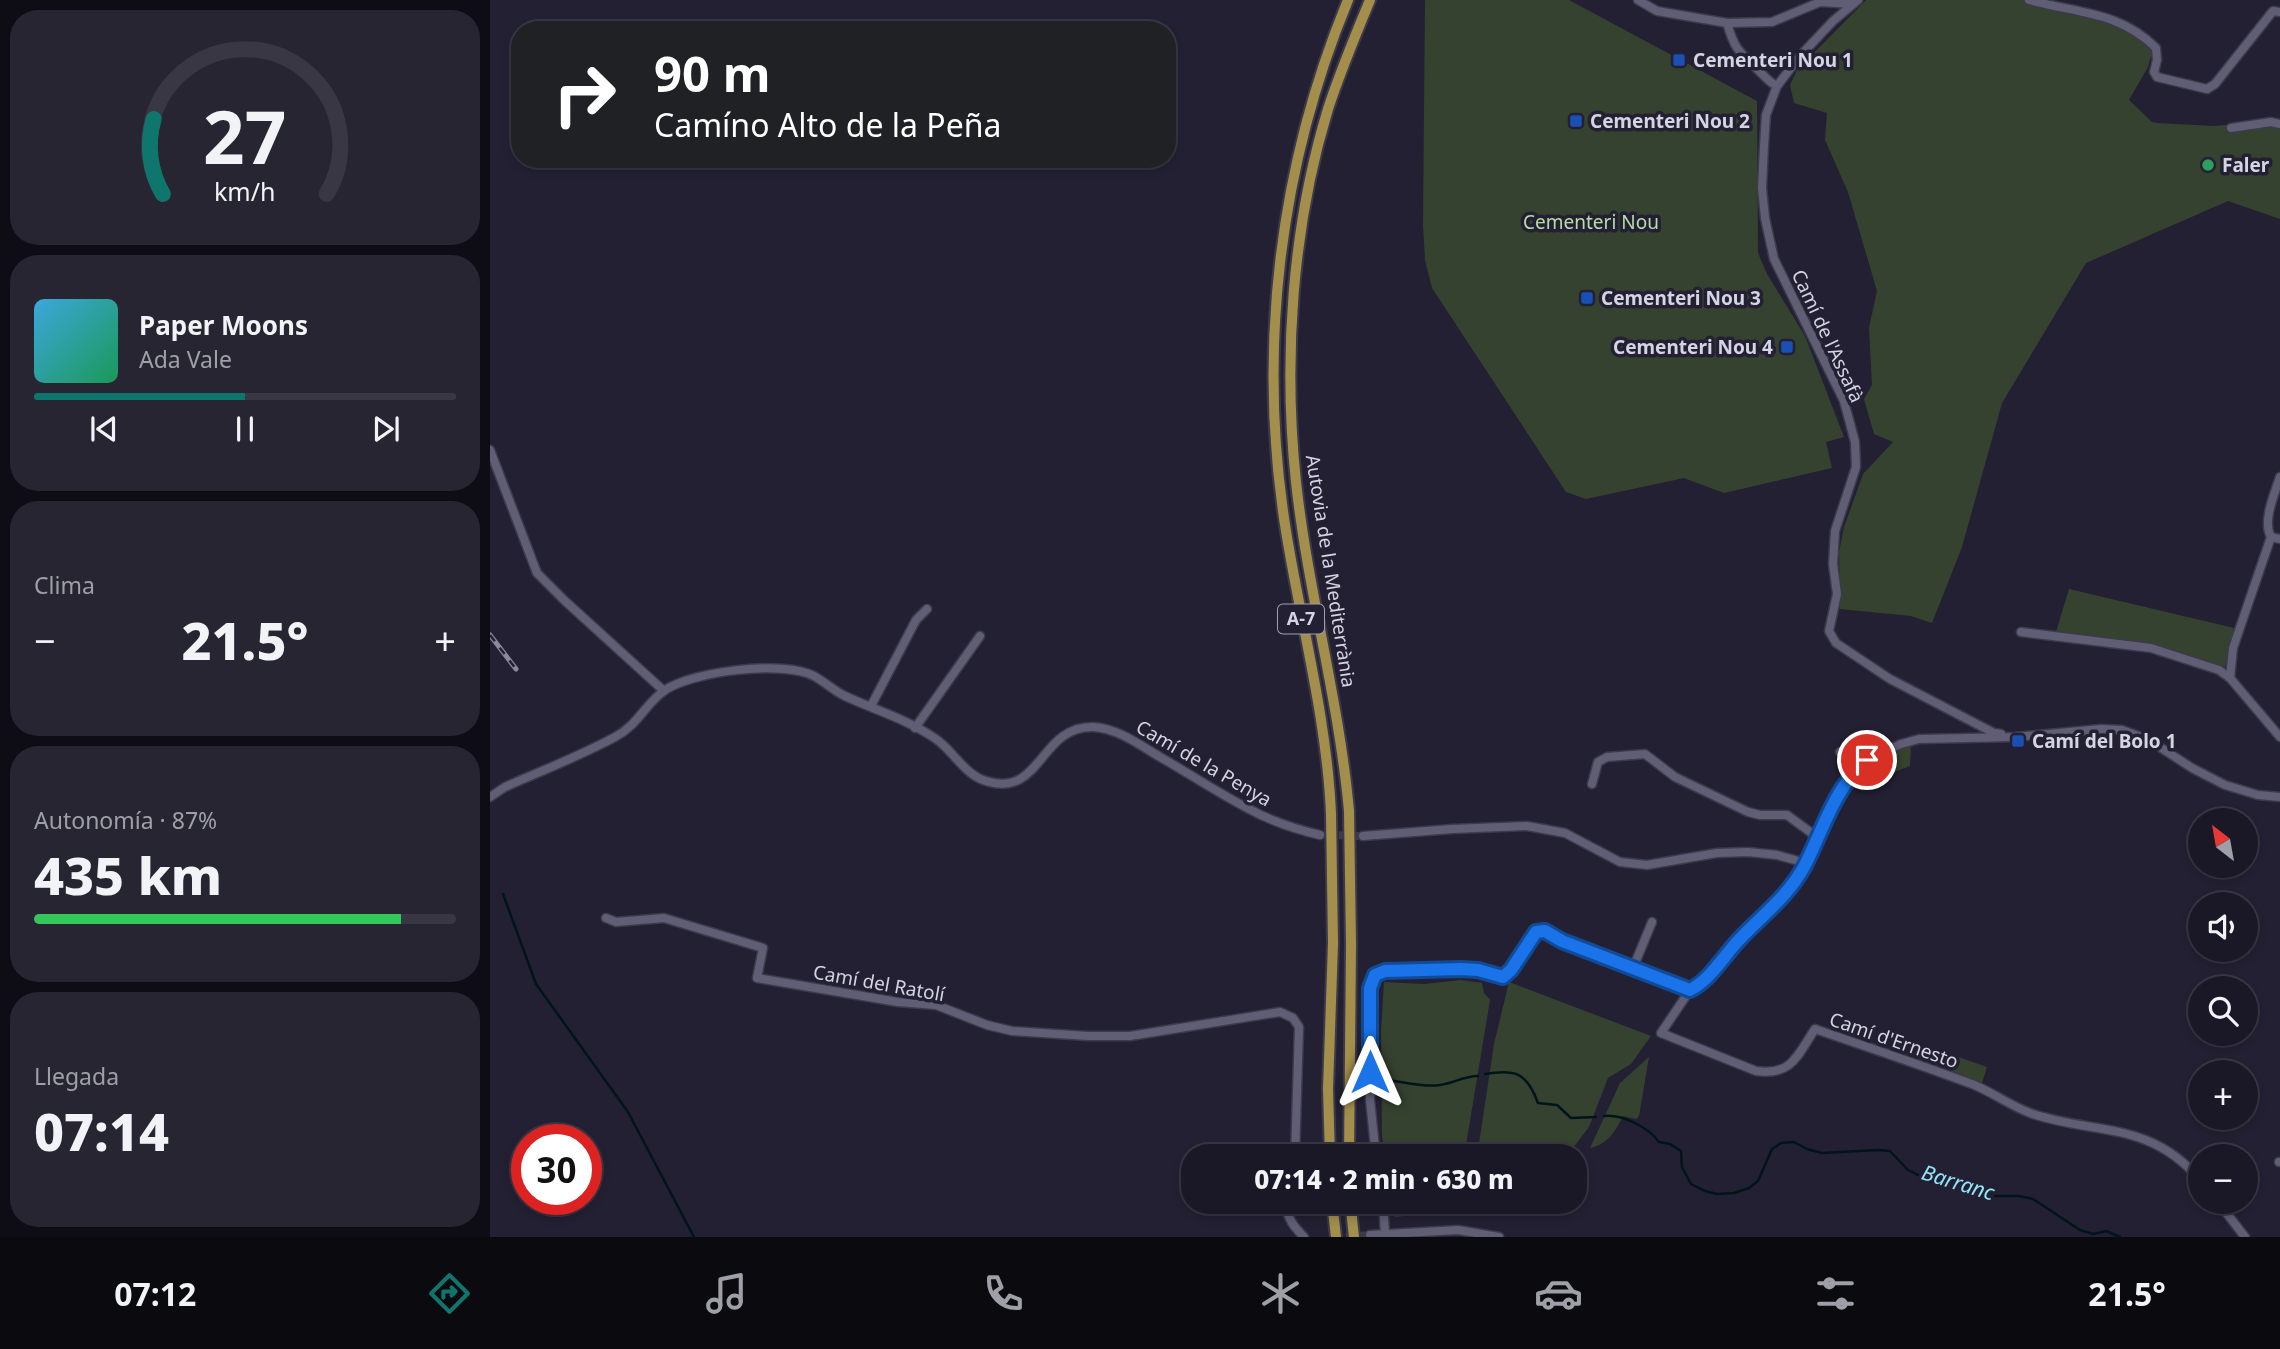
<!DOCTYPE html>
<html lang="es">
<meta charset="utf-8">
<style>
:root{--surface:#1a1826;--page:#272532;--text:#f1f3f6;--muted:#9fa0a7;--line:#383743;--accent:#0f766e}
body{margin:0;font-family:"Noto Sans",sans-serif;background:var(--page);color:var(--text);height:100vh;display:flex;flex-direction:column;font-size:26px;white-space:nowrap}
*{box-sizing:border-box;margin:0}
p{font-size:23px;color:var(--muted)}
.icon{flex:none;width:38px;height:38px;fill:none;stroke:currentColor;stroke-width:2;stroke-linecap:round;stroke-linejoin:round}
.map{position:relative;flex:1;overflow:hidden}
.drawer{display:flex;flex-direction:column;gap:10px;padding:10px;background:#0e0d15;width:490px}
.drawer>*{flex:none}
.hud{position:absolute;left:21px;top:21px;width:665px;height:147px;border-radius:28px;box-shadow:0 4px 10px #0003,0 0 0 2px var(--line);background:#202124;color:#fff;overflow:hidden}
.needle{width:46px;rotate:329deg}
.tools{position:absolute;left:1698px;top:808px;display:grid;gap:14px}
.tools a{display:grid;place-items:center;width:70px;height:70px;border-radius:50%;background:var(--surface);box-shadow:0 4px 10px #0003,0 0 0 2px var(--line);font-size:35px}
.speed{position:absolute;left:21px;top:1124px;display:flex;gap:14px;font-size:35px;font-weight:700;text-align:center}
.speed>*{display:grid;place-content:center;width:91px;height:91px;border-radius:50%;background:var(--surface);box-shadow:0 4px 10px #0003,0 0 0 2px var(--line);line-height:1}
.speed .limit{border:10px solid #d22;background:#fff;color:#111}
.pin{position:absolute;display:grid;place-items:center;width:60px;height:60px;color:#fff;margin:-30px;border:4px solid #fff;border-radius:50%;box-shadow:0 2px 7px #0007}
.me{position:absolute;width:77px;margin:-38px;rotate:0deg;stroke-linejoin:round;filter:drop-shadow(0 0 5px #0008)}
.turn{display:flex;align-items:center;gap:24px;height:147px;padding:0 28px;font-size:32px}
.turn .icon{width:91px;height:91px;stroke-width:2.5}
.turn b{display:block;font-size:49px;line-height:60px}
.big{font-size:52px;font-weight:800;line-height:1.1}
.drawer .card{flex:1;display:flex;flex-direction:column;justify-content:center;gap:10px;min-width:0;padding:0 24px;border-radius:28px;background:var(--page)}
.drawer .dial{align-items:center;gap:0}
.dial svg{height:182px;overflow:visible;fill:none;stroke:var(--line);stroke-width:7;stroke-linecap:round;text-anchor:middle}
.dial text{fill:var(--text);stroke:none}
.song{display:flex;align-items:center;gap:21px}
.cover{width:84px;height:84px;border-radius:10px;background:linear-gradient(135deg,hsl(200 70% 55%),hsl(150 70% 35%))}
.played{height:7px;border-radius:4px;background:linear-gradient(90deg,var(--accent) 50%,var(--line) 50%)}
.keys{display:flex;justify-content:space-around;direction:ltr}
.heat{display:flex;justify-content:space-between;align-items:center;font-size:38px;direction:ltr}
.charge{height:10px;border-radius:5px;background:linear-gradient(90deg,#34c759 87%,var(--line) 0)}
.trip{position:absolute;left:691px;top:1144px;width:406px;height:70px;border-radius:28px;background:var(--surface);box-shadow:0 4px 10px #0003,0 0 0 2px var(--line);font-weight:800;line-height:70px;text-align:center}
.dock{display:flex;height:112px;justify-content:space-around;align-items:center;background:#0a0a0f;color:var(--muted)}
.dock .icon{width:49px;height:49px}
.dock .current{color:var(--accent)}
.dock b{font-size:32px;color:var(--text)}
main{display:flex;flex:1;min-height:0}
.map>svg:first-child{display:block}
</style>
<main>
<section class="drawer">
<div class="card dial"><svg viewBox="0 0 100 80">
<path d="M14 69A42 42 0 1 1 86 69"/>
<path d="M14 69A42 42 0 0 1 10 36" stroke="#0f766e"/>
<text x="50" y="56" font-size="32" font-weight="700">27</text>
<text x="50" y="72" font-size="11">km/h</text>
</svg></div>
<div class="card">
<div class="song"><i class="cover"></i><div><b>Paper Moons</b><p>Ada Vale</p></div></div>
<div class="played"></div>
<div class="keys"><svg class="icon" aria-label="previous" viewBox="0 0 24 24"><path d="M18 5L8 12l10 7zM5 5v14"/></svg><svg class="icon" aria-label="pause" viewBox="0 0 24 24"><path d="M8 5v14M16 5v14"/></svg><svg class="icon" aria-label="next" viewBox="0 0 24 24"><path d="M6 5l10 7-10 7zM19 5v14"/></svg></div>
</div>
<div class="card"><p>Clima</p>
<div class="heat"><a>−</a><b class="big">21.5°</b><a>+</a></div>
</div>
<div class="card"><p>Autonomía · 87%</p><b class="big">435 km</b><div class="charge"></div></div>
<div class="card"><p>Llegada</p><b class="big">07:14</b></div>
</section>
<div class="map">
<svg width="1790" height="1237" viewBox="0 0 1790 1237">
<rect width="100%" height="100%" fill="#232033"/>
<g fill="#364230">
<path d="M935 0H1079L1267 101 1268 253 1277 274 1315 336 1354 437 1336 442 1342 468 1234 493 1194 478 1096 499 1076 492 942 288 935 260 933 225Z"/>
<path d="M1376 0H1548L1597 14 1656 38 1663 49 1658 67 1639 100 1662 122 1667 123 1724 126 1790 120V219L1738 201 1596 263 1512 403 1472 547 1442 623 1421 616 1350 609 1349 552 1354 527 1373 474 1403 442 1384 434 1374 399 1382 385 1379 328 1387 291 1358 192 1335 140 1337 113 1304 103 1300 85 1307 70Z"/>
<path d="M1579 589 1744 628 1735 667 1645 642 1566 632Z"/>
<path d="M1421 743 1420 766 1388 778 1381 765 1393 755Z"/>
<path d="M971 980 992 983 994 993 1000 1000 974 1157H896L892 1136 891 1031 894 982 934 984Z"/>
<path d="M1019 982 1161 1036 1141 1064 1118 1078 1099 1127 1076 1157H987L1004 1044Z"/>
<path d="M1460 1054 1497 1067 1492 1083 1455 1071Z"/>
<path d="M1159 1057 1149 1116 1146 1119 1133 1116C1125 1132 1118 1144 1100 1148L1130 1083Z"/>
<path d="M903 1202H968L967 1210 905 1217Z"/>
</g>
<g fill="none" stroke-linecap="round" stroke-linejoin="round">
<g stroke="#00151a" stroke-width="2.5">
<path d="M13 894 46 984 138 1112 204 1237"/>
<path d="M995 1074C1026 1069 1037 1073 1048 1103L1067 1105 1081 1118 1106 1117"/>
<path d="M889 1079C908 1080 931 1088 950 1085 964 1083 974 1076 988 1076"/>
<path d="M1114 1116C1133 1114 1159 1128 1169 1142L1180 1144 1191 1151 1192 1167 1201 1184 1215 1191 1227 1194 1244 1193 1259 1188 1268 1181 1282 1149 1291 1143 1304 1142 1317 1149 1332 1153 1388 1150 1400 1151 1418 1170 1432 1177 1505 1196H1529L1543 1199 1590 1230 1603 1234 1616 1231 1630 1237"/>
</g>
<g stroke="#3e3b4d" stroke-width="8" stroke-dasharray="8 4" stroke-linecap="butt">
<path d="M837 835 873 836"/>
<path d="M856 1237 880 1235"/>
</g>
<defs>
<g id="minor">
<path d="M1148 0 1167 11 1237 23 1282 22 1330 2 1363 4"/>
<path d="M1368 0 1343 21 1310 56 1287 86 1276 115 1274 146 1272 188 1275 218 1284 259 1354 401 1365 442 1366 467 1345 531 1343 564 1347 594 1339 631 1346 643 1400 679 1504 733 1511 734"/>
<path d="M1539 0C1586 13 1629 11 1666 48L1667 60 1664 72 1667 77 1717 89 1725 84 1783 11 1790 12"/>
<path d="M1237 23C1244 47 1247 50 1265 67 1273 74 1277 81 1287 86"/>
<path d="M1741 128 1781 122 1790 124"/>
<path d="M0 450 47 573 74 600 174 691"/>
<path d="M1781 537C1772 521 1785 493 1790 477"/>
<path d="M1531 632 1661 648 1729 670 1740 678 1790 737"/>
<path d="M1740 678 1743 648 1781 537 1790 539"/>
<path d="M381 706 426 620 437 609"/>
<path d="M425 728 490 636"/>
<path d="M1350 752 1365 760 1371 759 1382 740"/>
<path d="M1102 784 1108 762 1117 757 1155 754 1185 777 1258 812 1270 815H1297L1327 837"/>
<path d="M0 797 15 787C51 771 90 756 125 737 148 725 156 703 175 690 204 671 293 660 324 676 335 682 344 691 355 696 385 710 419 720 446 739 462 750 474 773 493 780 552 801 548 726 603 727 627 728 650 745 670 757 700 774 730 794 761 810 783 822 805 829 830 835"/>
<path d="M873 836 962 829 1037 826 1075 833 1130 862 1157 865 1227 853 1258 852 1287 855 1316 863"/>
<path d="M116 918 126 922 174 918 273 948 267 978 408 1002 446 1005 497 1025 522 1031 598 1036H640L790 1012 803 1018 809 1027 805 1157"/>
<path d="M1143 968 1162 922"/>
<path d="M886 1157 880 1100V988L885 975 895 971 971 969 988 970 1013 977 1021 970 1046 932 1055 931 1072 941 1200 990"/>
<path d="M1789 1162H1790"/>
<path d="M1710 1180C1660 1120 1603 1135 1540 1113 1519 1105 1502 1092 1482 1084 1430 1065 1378 1047 1325 1029 1307 1056 1302 1076 1266 1071L1171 1033 1200 990 1210 985 1251 938 1302 888 1349 791 1363 771 1377 760 1411 744 1429 739 1526 737 1611 729 1632 730 1659 740 1702 768 1735 785 1768 795 1790 797"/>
<path d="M796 1202C796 1217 804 1227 814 1237"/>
<path d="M893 1202 895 1234"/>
<path d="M1728 1202 1755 1237"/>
<path d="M880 1235 968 1230 1009 1237"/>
</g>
<g id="highway">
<path d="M859 811C849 700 818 592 806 482 793 359 802 227 838 109 850 72 865 36 880 0"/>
<path d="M841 814C837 719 811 624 796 531 767 352 789 167 858 0"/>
<path d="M840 1157 838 1089 843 943"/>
<path d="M859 1157 861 945"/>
<path d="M842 1202 846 1237"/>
<path d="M861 1202 862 1219"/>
</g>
</defs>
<use href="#minor" stroke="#3c3a4b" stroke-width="11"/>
<use href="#highway" stroke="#3c3a4b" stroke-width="14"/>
<use href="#minor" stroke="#605e75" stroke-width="8"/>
<use href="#highway" stroke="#a38e4b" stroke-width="10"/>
<defs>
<path id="rail" d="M0 635 26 669"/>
</defs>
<use href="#rail" stroke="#8b8999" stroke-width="5"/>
<use href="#rail" stroke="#232033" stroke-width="2.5" stroke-dasharray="8" stroke-linecap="butt"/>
<defs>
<g id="highway-bridge">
<path d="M859 811 861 945"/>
<path d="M841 814 843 943"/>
<path d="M862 1219 864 1237"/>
</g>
</defs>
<use href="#highway-bridge" stroke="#3c3a4b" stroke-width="14" stroke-linecap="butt"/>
<use href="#highway-bridge" stroke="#a38e4b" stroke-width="10"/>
</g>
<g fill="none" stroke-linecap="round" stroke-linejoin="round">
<defs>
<path id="route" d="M880 1072V988L885 975 895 971 971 969 988 970 1013 977 1021 970 1046 932 1055 931 1072 941 1200 990C1220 980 1233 957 1248 941 1272 915 1298 897 1315 865 1334 828 1344 788 1377 760"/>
</defs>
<use href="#route" stroke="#114b97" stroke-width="18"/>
<use href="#route" stroke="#1a73e8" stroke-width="12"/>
</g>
<g fill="#1a4fb4" stroke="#232033" stroke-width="2.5">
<rect x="1182" y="53" width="14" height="14" rx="3.5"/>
<rect x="1079" y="114" width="14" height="14" rx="3.5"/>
<rect x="1090" y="291" width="14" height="14" rx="3.5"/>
<rect x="1290" y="340" width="14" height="14" rx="3.5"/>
<rect x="1521" y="734" width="14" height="14" rx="3.5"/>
</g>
<circle fill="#2e9e5b" stroke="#232033" stroke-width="2.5" cx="1718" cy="165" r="7"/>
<g text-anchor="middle" stroke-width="7" stroke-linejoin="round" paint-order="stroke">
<rect fill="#232033" stroke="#a09eae" stroke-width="2" x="788" y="604.5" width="46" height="29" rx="5"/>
<g font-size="18" font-weight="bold" fill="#d5d4e2">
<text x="811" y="625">A-7</text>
</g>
<g font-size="19" font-weight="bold" fill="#d5d4e2" stroke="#232033" text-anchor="start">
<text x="1203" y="67">Cementeri Nou 1</text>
<text x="1100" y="128">Cementeri Nou 2</text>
<text x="1732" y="172">Faler</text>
<text x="1111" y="305">Cementeri Nou 3</text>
<text x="1283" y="354" text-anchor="end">Cementeri Nou 4</text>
<text x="1542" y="748">Camí del Bolo 1</text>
</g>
<g font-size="19" fill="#b8dea6" stroke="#232033">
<text x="1101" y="229">Cementeri Nou</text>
</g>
<g font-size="19" fill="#d5d4e2" stroke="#232033">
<text transform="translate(1338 336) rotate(65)" y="7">Camí de l'Assafà</text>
<text transform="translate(841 571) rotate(81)" y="7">Autovia de la Mediterrània</text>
<text transform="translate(714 763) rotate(30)" y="7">Camí de la Penya</text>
<text transform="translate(389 983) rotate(10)" y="7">Camí del Ratolí</text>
<text transform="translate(1404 1040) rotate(19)" y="7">Camí d'Ernesto</text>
</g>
<g font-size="21" font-style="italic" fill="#92e5fa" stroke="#232033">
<text transform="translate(1468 1183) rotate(17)" y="7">Barranc</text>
</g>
</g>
</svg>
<div class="tools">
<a><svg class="needle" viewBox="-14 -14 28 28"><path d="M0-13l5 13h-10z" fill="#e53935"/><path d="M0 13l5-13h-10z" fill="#9fa0a7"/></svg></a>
<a><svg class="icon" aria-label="sound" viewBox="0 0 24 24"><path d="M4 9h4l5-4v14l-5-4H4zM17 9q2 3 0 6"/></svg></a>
<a><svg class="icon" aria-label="search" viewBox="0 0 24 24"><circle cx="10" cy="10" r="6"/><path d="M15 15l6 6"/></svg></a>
<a>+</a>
<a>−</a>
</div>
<div class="speed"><div class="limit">30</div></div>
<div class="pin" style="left:1377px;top:760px;background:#d93025"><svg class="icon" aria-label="arrive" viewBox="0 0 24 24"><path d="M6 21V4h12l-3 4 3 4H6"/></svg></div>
<svg class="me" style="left:880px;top:1072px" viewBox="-20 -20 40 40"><path d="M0-17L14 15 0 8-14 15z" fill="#1a73e8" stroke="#fff" stroke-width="4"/></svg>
<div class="trip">07:14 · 2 min · 630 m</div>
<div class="hud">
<div class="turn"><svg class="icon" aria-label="right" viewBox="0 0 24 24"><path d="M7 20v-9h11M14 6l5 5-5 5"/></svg><div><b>90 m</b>Camíno Alto de la Peña</div></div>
</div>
</div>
</main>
<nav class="dock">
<b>07:12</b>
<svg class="icon current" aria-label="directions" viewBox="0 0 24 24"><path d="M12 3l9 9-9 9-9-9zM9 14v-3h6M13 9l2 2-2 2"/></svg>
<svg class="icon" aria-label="music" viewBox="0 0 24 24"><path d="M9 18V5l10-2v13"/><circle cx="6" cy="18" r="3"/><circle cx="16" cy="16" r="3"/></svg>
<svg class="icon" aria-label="phone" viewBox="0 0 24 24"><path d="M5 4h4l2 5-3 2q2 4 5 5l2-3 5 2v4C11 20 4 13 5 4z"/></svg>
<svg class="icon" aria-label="climate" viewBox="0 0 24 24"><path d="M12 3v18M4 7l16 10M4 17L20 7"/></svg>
<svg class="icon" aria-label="car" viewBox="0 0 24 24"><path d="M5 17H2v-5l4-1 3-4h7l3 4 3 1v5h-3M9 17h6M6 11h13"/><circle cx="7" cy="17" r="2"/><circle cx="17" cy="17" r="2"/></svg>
<svg class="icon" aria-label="filters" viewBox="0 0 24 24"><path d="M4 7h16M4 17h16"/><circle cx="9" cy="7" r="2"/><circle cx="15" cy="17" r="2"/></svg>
<b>21.5°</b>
</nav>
